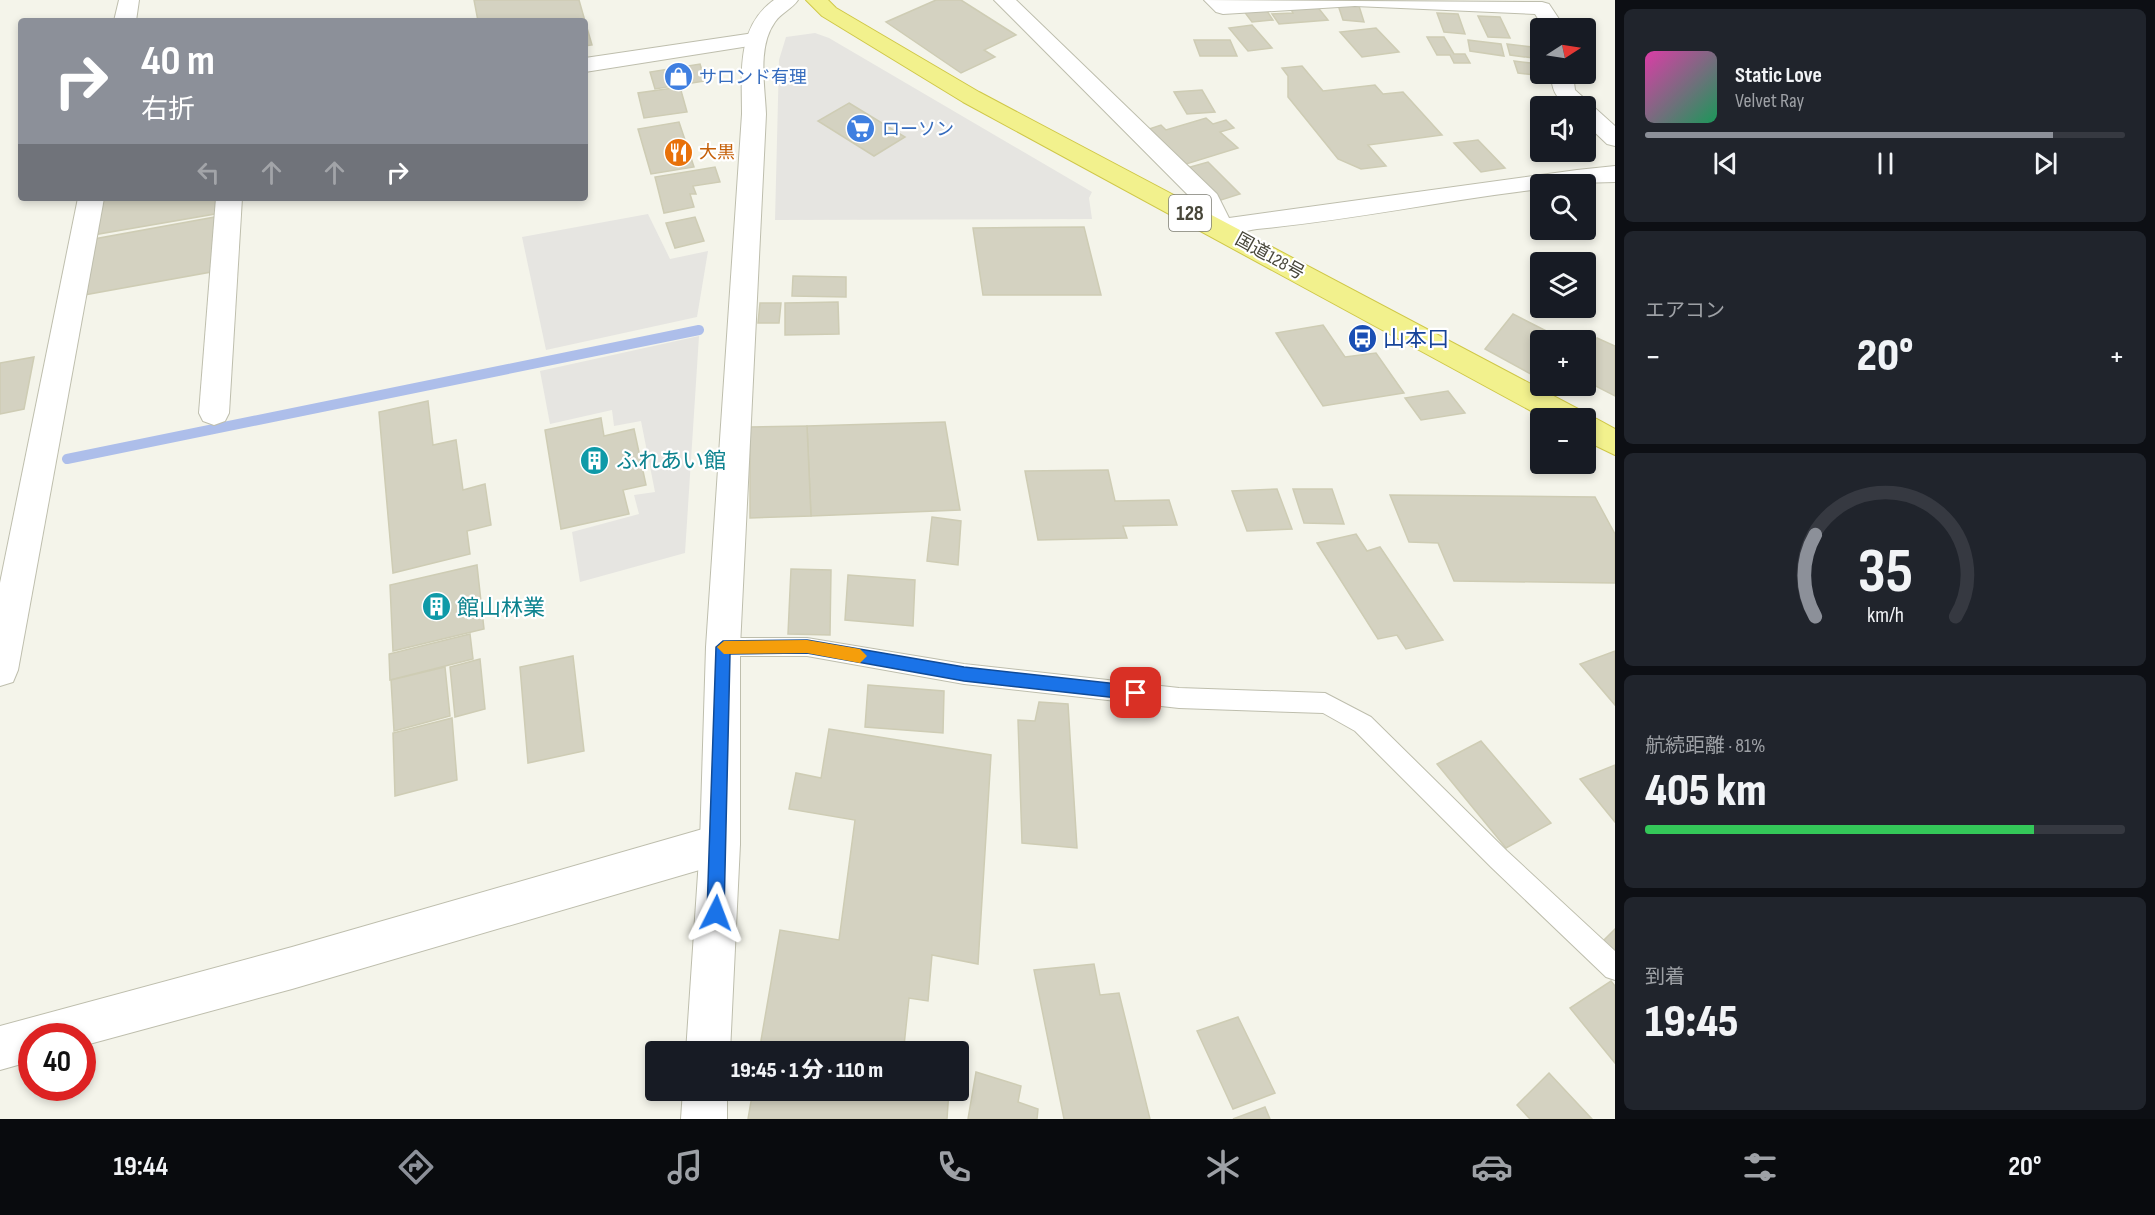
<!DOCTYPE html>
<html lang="ja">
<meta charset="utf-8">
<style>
:root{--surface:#171b24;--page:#20242c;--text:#f1f3f6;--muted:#9ea1a6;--line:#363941;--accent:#8c9099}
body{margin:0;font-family:"Sofia Sans Condensed","Noto Sans JP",sans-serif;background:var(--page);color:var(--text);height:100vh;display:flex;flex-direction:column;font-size:22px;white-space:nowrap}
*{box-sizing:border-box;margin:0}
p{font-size:20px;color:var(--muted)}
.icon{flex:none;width:33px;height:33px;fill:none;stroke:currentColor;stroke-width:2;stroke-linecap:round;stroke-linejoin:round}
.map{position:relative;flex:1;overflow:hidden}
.details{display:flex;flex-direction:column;gap:9px;padding:9px;background:#0d0f14;width:540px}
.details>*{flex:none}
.banner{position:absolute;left:18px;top:18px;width:570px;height:183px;border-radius:6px;box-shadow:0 3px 9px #0003;background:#8c9099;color:#fff;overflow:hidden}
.needle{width:39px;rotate:78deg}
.fabs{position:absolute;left:1530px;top:18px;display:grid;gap:12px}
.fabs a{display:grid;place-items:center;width:66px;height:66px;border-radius:6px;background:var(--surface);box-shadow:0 3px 9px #0003;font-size:30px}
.speed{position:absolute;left:18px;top:1023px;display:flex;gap:12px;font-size:30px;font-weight:700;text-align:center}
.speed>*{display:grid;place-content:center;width:78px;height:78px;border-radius:50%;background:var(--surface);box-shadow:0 3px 9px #0003;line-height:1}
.speed .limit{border:9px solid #d22;background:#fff;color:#111}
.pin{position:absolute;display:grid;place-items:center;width:51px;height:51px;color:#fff;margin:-26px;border-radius:12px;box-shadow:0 3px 9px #0006}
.me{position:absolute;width:66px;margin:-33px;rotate:3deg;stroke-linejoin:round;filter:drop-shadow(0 0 4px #0008)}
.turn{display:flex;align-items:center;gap:21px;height:126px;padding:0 24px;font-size:27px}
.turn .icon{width:78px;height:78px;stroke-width:2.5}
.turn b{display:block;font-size:42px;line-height:51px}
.lanes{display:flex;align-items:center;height:57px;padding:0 24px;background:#0003;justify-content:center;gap:30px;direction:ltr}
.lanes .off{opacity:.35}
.big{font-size:45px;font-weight:800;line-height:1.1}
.details .card{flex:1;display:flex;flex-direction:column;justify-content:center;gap:9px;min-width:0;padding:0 21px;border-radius:9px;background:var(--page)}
.details .dial{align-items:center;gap:0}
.dial svg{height:156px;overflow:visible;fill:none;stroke:var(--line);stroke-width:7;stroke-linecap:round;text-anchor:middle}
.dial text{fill:var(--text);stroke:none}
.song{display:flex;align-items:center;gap:18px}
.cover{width:72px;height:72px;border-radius:9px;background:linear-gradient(135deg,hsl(320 70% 55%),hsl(150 70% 35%))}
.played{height:6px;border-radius:3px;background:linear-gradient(90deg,var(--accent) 85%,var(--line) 85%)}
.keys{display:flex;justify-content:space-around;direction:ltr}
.heat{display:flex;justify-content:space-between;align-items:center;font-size:33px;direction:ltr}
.charge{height:9px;border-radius:4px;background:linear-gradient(90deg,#34c759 81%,var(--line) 0)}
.trip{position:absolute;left:645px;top:1041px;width:324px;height:60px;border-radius:6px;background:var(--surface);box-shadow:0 3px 9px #0003;font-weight:800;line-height:60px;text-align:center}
.menu{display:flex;height:96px;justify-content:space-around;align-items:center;background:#090b0e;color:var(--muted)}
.menu .icon{width:42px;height:42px}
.menu .on{color:var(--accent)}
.menu b{font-size:27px;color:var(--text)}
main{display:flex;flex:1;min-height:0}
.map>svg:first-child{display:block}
</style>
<main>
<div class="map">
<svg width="1615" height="1119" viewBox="0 0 1615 1119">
<rect width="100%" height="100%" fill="#f4f4ea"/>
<g fill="#e6e5e1" fill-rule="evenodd">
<path d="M815 33 829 38 1092 192 1089 198 1092 219 775 220 779 60 786 37ZM849 103 904 137V138L874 156 819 121Z"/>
<path d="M648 214 670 259 708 251 697 317 546 350 522 237Z"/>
<path d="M699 336 685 553 580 582 572 532 639 514 634 495 655 492 641 421 614 426 612 410 550 424 540 371Z"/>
</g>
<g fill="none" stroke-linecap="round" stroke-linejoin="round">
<path stroke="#adbeea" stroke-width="10" d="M67 459 699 330"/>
</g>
<g fill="#d4d2c1" stroke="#ceccb4" stroke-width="1.5">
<path d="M474 0H579L585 21H478Z"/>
<path d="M936 0H961L1016 35 984 50 995 57 961 73 886 22Z"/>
<path d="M1316 5 1328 20 1279 24 1272 14 1293 13 1289 6Z"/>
<path d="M1338 5 1359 6 1364 22 1343 20Z"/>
<path d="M1265 8 1273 20 1252 22 1243 10Z"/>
<path d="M1437 13 1458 14 1465 34 1444 32Z"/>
<path d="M1478 16 1500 17 1510 38 1488 37Z"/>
<path d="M585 21 592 45 585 46Z"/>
<path d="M1252 25 1272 48 1248 51 1229 28Z"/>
<path d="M1376 28 1399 52 1362 57 1340 32Z"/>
<path d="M1427 37H1444L1454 54H1465L1470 63H1454L1450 55H1437Z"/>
<path d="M1194 40H1230L1237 56H1200Z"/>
<path d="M1468 40 1501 44 1504 56 1470 51Z"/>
<path d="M1507 44 1540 48V59L1510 55Z"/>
<path d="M1514 61 1540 64V74H1552L1554 77 1518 73Z"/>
<path d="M700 64 705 81 655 89 650 72Z"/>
<path d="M1302 66 1323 91 1375 85 1383 94 1403 92 1442 135 1368 145 1386 166 1361 169 1338 159 1288 97V76L1282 68Z"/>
<path d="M680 87 687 112 644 118 638 93Z"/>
<path d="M1202 90 1215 112 1187 114 1174 92Z"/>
<path d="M849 103 905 137 874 156 818 121Z"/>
<path d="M1206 118 1213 124 1226 120 1234 128 1220 132 1238 148 1183 165 1146 130 1161 125 1166 130Z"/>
<path d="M679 122 694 167 651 174 638 129Z"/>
<path d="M1478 140 1505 168 1481 172 1454 143Z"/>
<path d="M1208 162 1240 194 1218 201 1187 168Z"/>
<path d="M715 167 720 182 693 186 696 194H690L694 207 664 213 655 177Z"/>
<path d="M100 198H217L215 214 93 235Z"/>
<path d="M215 217 211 272 84 295 94 239Z"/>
<path d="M695 217 704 241 675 248 666 223Z"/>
<path d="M1084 227 1101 295H983L973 228Z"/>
<path d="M793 276 846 277V297L792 296Z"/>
<path d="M838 302 839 334 785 335V303Z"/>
<path d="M760 303H781L779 323H758Z"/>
<path d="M1513 314 1564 340H1540V379L1485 349Z"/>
<path d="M1323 325 1345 357 1376 353 1404 393 1323 406 1276 333Z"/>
<path d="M1597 338 1615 346V396L1586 381V351Z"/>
<path d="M34 357 24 409 0 414V363Z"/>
<path d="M1448 391 1465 413 1421 420 1405 398Z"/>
<path d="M428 401 433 445 456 440 463 490 485 484 491 525 467 531 470 554 393 573 379 412Z"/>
<path d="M601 418 604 436 634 429 646 485 623 490 629 514 561 529 545 430Z"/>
<path d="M945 422 960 510 811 516 807 426Z"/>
<path d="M807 426 811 516 750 518V427Z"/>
<path d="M1108 470 1115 501 1169 500 1177 525 1123 526 1127 538 1038 540 1025 471Z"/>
<path d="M1277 489 1292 529 1247 531 1232 491Z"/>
<path d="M1293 489H1332L1344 524 1304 523Z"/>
<path d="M1390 495 1595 497 1615 534V583L1454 581 1438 543 1409 542Z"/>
<path d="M932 517 961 521 958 565 927 561Z"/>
<path d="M1356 534 1367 551 1380 547 1443 640 1406 649 1397 635 1378 639 1317 543Z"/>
<path d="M477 565 484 629 393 651 390 585Z"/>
<path d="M791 569 831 570 830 635 788 634Z"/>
<path d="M848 575 915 580 913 626 845 620Z"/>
<path d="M470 634 473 659 390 680 389 654Z"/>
<path d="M1615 651V705L1580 664Z"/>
<path d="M573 656 584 751 528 763 520 667Z"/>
<path d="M480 659 485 709 455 717 450 667Z"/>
<path d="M445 667 450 716 394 731 391 680Z"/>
<path d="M868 685 944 691 943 733 865 727Z"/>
<path d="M1039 702 1068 704 1077 848 1022 843 1018 720 1035 721Z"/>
<path d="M452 718 457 780 395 796 393 733Z"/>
<path d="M829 729 991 755 978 964 932 955 928 1001 909 998 904 1046 931 1052H759L780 930 839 940 855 820 789 809 796 773 821 778Z"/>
<path d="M1481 741 1551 823 1506 848 1437 764Z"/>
<path d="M1615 765V822L1580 779Z"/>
<path d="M1615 929V955L1601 943Z"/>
<path d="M1094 964 1100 995 1119 993 1150 1119H1064L1034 970Z"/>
<path d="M1611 981 1615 986V1063L1570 1008Z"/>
<path d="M1238 1017 1275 1093 1233 1109 1197 1031Z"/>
<path d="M976 1072 1021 1086 1018 1102 1038 1109 1037 1119H968Z"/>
<path d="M1549 1073 1592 1119H1530L1517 1105Z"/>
<path d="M753 1090H949L947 1119H748Z"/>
<path d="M1265 1107 1270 1119H1233Z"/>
</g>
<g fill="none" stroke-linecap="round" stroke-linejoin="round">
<defs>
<path id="service" d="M723 638H807L964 664 1179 688 1325 693 1371 717 1507 851 1615 951V980L1606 977 1491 867 1355 731 1323 713 1179 708 964 684 807 656H723L716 654 713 647 716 640Z"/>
<g id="minor">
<path d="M119 0H139L136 21H114Z"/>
<path d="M994 0H1016L1217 194 1229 218 1577 170 1615 166V182L1540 184V189C1446 200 1352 220 1257 229 1241 231 1227 239 1212 235L1197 204Z"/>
<path d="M1204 0 1542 2 1549 4 1565 28H1544L1535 14 1355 6 1223 14 1216 12Z"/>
<path d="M754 33 762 34 765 39 762 44 585 72V58Z"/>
<path d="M1551 74H1573L1575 90 1615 126V146L1607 144 1586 124V106H1567C1555 96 1552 90 1551 74Z"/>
<path d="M78 198H104L18 670 13 682 0 686V583Z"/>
<path d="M216 198H242L229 413 225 421 214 425 203 421 199 413Z"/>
<path d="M720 824 734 830 740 844 734 858 720 864 292 989 82 1046V1036H32V1061L0 1070V1026L292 947Z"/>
</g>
<g id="tertiary">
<path d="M774 0H798C792 9 781 13 775 22 757 47 765 86 766 114L740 647V844L730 1052H686L700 844 706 647 742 114C742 73 736 27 774 0Z"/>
<path d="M683 1090H727V1119H681Z"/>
</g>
<path id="trunk" d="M806 0H828L836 8 979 92 1580 410 1583 416 1597 419 1615 429V455L1586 441V418H1544L963 102 822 16Z"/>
</defs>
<use href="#service" stroke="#bebead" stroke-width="2"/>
<use href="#minor" stroke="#bebead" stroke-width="2"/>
<use href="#tertiary" stroke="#bebead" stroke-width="2"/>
<use href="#trunk" stroke="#cfc748" stroke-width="2"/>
<use href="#service" fill="#fff" fill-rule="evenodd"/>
<use href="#minor" fill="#fff" fill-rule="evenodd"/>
<use href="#tertiary" fill="#fff" fill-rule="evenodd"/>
<use href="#trunk" fill="#f2f18d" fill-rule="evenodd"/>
</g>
<path fill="#1a73e8" stroke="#114b97" stroke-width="1.5" d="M807 640 964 667 1136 686 1141 688 1143 693 1141 698 1136 700 964 681 807 653 730 654 724 913 722 919 716 922 710 919 707 913 716 647 723 641Z"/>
<path fill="#f59e0b" d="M807 640 860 649 867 656 860 663 807 653 724 654 717 647 724 641Z"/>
<defs>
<symbol id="shop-disc" viewBox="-11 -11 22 22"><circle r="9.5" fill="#3f7fe0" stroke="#fff"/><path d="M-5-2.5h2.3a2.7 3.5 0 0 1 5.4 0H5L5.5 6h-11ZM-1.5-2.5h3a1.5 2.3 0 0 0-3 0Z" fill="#fff"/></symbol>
<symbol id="supermarket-disc" viewBox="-11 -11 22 22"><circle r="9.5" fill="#3f7fe0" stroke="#fff"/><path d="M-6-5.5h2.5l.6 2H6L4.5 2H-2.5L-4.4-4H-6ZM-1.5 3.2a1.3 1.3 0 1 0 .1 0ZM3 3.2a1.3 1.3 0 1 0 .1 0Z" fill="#fff"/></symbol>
<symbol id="restaurant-disc" viewBox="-11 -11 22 22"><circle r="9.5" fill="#e8710a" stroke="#fff"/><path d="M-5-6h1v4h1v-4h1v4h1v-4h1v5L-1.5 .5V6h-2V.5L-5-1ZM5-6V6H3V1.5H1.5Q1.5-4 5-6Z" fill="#fff"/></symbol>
<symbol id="bus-disc" viewBox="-11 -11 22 22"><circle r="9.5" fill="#1a4fb4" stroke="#fff"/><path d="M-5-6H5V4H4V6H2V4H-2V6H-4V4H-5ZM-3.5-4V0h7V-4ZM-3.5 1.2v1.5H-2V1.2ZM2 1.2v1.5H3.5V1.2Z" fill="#fff"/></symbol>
<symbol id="building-disc" viewBox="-11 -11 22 22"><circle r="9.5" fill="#0f9aa8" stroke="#fff"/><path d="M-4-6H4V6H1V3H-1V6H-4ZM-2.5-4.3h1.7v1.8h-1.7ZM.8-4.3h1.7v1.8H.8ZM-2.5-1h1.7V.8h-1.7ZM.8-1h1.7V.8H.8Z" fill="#fff"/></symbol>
</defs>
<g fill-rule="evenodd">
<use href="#shop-disc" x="662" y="60" width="33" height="33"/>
<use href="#supermarket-disc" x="844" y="112" width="33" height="33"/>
<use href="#restaurant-disc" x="662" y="136" width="33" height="33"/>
<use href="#bus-disc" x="1346" y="322" width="33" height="33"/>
<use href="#building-disc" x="578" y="444" width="33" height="33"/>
<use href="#building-disc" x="420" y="590" width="33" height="33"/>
</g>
<g text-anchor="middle" stroke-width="4.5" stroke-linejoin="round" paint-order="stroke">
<g font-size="18" fill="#366cbe" stroke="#fff" text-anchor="start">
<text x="699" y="83">サロンド有理</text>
<text x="882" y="135">ローソン</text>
</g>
<g font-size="18" fill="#c56008" stroke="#fff" text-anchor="start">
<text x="699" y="158">大黒</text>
</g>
<g font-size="18" fill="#474639" stroke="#fff">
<text transform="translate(1270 256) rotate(29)" y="6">国道128号</text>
</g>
<rect fill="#fff" stroke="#7e7e74" stroke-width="1.5" x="1169" y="195" width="42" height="36" rx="4.5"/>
<g font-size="21" font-weight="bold" fill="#474639">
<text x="1190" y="220">128</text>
</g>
<g font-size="22" fill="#164399" stroke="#fff" text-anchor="start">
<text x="1383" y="346">山本口</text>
</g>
<g font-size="22" fill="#0d838f" stroke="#fff" text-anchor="start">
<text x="616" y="468">ふれあい館</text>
<text x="457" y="615">館山林業</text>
</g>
</g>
</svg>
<div class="fabs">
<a><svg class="needle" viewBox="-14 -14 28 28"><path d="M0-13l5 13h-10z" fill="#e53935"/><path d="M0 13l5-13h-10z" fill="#9ea1a6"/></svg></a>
<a><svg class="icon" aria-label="sound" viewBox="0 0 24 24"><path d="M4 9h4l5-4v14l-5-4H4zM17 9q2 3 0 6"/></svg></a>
<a><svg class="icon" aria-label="search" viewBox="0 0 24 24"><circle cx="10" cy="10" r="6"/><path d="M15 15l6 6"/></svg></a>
<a><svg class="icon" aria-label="layers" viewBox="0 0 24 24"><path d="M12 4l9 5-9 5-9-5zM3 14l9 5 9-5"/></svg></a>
<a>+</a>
<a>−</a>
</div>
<div class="speed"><div class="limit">40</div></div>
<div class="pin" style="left:1136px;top:693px;background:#d93025"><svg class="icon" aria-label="arrive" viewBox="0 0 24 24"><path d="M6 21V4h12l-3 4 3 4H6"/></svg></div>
<svg class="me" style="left:716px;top:913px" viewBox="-20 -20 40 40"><path d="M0-17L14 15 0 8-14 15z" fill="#1a73e8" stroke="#fff" stroke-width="4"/></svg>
<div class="trip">19:45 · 1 分 · 110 m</div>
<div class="banner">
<div class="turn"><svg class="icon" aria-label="right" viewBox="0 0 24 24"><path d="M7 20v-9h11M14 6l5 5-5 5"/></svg><div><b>40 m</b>右折</div></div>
<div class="lanes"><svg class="icon off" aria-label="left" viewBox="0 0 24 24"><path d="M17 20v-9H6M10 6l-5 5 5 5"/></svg><svg class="icon off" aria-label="ahead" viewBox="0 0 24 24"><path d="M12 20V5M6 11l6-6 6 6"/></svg><svg class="icon off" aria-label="ahead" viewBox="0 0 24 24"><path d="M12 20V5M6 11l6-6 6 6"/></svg><svg class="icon" aria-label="right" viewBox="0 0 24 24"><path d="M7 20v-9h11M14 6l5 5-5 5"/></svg></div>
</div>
</div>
<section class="details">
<div class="card">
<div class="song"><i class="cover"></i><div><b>Static Love</b><p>Velvet Ray</p></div></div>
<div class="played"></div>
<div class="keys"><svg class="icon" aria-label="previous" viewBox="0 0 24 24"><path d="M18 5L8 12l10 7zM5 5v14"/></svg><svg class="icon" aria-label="pause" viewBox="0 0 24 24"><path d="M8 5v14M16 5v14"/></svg><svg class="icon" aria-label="next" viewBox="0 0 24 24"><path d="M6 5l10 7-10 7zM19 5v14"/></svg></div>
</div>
<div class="card"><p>エアコン</p>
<div class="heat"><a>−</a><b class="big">20°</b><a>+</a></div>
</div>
<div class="card dial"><svg viewBox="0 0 100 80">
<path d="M14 69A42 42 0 1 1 86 69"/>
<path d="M14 69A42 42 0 0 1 14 27" stroke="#8c9099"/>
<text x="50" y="56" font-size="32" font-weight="700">35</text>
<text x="50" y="72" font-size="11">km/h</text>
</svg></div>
<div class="card"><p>航続距離 · 81%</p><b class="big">405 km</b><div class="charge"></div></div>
<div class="card"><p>到着</p><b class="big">19:45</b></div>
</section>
</main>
<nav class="menu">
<b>19:44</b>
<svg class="icon on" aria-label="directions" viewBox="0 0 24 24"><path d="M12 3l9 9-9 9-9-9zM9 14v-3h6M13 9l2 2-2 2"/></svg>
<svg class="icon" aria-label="music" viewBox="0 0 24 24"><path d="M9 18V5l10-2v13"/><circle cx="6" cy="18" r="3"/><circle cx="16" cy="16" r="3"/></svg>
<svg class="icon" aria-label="phone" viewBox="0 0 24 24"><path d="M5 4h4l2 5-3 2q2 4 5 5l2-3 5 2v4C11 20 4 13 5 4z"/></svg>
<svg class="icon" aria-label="climate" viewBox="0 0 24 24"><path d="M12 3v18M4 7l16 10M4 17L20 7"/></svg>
<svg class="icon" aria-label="car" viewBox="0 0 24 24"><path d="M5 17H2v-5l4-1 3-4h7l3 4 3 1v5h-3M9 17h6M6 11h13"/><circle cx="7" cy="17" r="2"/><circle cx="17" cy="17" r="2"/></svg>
<svg class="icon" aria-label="filters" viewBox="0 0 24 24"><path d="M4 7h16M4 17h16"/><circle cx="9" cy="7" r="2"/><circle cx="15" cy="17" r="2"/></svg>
<b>20°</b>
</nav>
